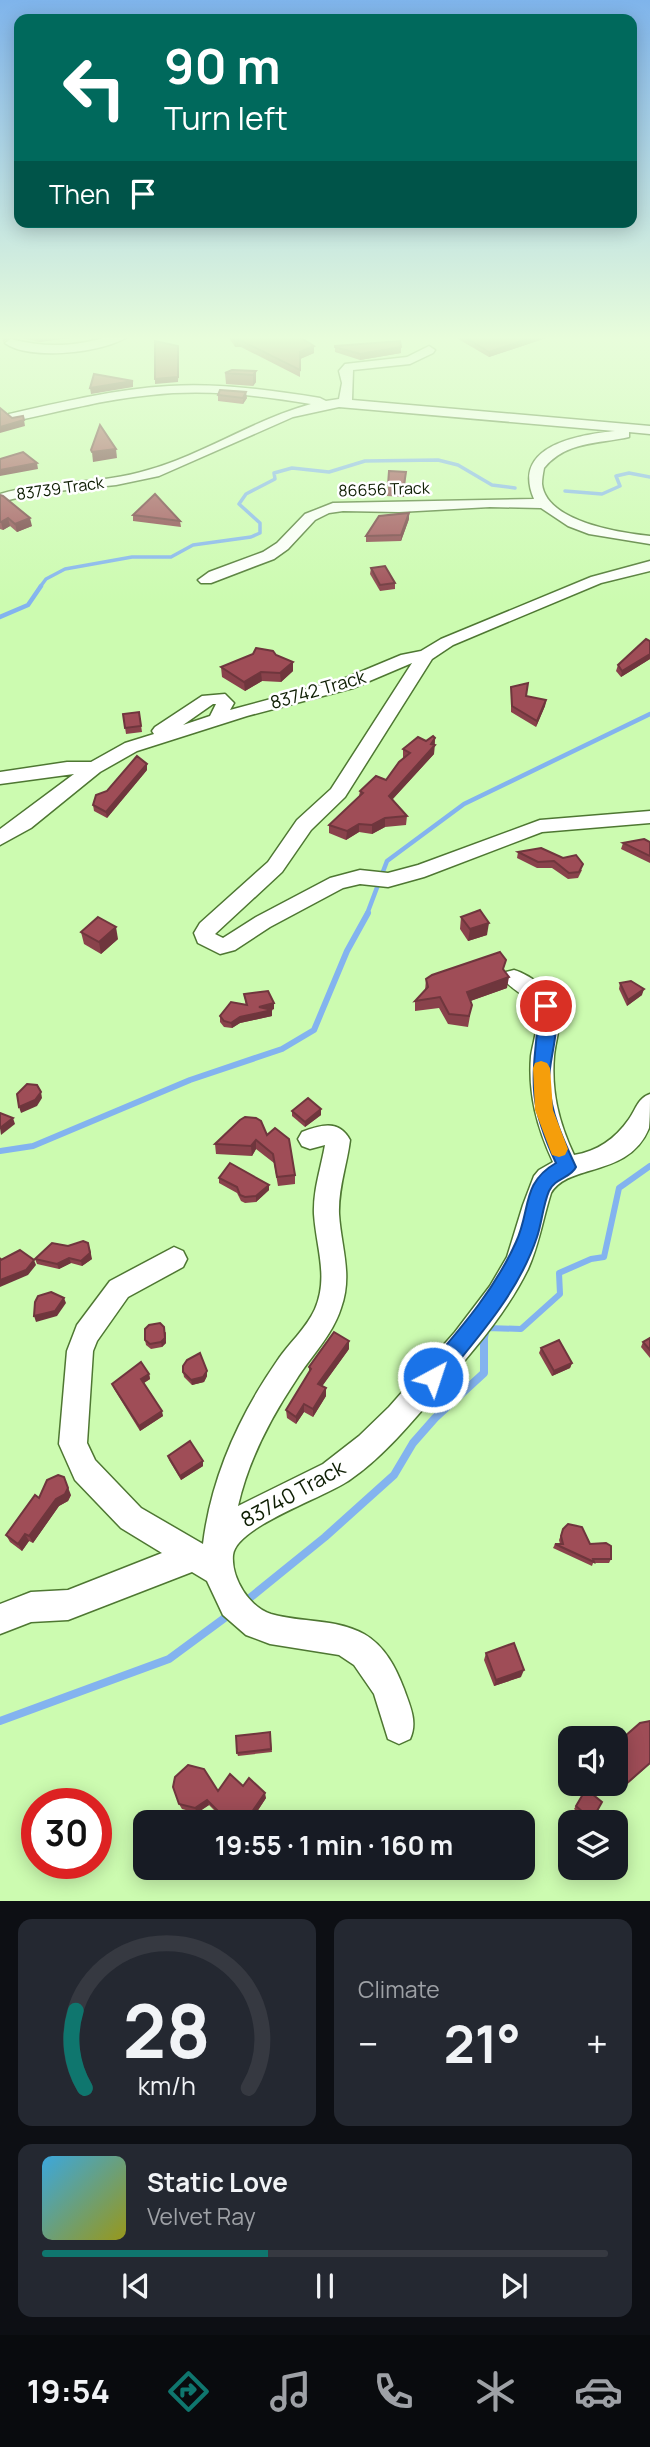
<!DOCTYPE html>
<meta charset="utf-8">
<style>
:root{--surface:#171b24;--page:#242831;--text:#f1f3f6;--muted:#9ea1a6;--line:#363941;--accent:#0f766e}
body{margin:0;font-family:Manrope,sans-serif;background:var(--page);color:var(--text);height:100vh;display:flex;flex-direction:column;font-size:26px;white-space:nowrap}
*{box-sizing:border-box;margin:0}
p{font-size:23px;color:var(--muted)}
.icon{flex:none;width:38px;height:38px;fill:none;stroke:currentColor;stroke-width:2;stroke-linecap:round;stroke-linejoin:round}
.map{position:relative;height:1901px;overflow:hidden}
.drawer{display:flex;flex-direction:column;gap:18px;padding:18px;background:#0d0f14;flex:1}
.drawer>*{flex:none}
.banner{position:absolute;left:14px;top:14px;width:623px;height:214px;border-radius:14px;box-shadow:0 4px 18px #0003;background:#00695c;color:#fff;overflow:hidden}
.fabs{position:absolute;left:558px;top:1726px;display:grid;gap:14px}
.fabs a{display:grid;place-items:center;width:70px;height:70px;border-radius:14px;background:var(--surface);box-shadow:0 4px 18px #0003;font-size:35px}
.speed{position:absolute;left:21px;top:1788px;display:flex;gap:14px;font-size:35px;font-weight:700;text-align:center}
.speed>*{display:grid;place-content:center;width:91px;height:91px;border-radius:50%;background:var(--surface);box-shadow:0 4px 18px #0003;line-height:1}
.speed .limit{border:10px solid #d22;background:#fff;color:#111}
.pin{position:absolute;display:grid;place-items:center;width:60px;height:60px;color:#fff;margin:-30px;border:4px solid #fff;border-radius:50%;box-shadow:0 2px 7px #0007}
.me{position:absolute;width:77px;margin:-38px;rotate:40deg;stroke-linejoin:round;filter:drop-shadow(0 0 5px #0008)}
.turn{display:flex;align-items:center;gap:24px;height:147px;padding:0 35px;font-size:32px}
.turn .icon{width:91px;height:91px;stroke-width:2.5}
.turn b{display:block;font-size:49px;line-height:60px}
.then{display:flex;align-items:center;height:66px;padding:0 35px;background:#0003;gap:14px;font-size:26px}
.big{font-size:52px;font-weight:700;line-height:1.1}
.drawer .widget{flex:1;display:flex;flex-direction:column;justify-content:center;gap:10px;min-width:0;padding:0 24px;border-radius:14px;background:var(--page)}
.drawer .dial{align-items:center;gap:0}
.dial svg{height:182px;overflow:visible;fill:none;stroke:var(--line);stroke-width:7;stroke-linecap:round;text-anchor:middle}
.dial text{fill:var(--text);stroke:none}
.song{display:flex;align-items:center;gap:21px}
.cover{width:84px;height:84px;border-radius:10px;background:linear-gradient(135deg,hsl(200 70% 55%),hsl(60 70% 35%))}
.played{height:7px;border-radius:4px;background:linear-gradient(90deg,var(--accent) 40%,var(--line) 40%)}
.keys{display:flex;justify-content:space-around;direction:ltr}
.heat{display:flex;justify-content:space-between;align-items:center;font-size:38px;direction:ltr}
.drawer .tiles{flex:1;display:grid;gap:18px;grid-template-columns:1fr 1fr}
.widget:last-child{grid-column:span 2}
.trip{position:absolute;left:133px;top:1810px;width:402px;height:70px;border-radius:14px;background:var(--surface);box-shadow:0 4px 18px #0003;font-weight:700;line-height:70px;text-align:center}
.tab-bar{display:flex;height:112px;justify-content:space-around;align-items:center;background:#090b0e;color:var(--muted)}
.tab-bar .icon{width:49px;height:49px}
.tab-bar .active{color:var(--accent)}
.tab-bar b{font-size:32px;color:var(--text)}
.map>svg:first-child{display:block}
</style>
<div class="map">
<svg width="650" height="1901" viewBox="0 0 650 1901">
<rect width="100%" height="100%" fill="#ccfbb0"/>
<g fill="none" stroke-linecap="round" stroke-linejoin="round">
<g stroke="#83b3ef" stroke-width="3.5">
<path d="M565 491 602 494 620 486 616 476 629 473 650 477"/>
<path d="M40 587 46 579 65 569 132 557H171L193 545 251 537 260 533V523L239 504 246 494 275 479 274 473 292 468 329 472 365 461 438 460 458 465 492 485 515 488"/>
</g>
<g stroke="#83b3ef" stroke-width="4.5">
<path d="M0 617 28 605 41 586"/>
<path d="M367 914 387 861 464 804 650 714"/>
</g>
<g stroke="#83b3ef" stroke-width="6">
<path d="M0 1151 33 1146 190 1080 282 1049 314 1030 347 951 368 913"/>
<path d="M484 1342 487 1328 521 1329 560 1294 559 1273 591 1259 604 1257 619 1188 650 1166"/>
</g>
<g stroke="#83b3ef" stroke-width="8">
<path d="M246 1601 325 1537 394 1475 413 1443 435 1418 484 1373V1341"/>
<path d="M0 1721 169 1659 230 1614"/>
</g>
<defs>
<g id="minor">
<path d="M109 336H128C105 353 28 361 5 343L11 339C44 348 77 347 109 336Z"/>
<path d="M429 346 435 350 433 353 410 364 353 370 352 400 650 426V434L629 432V437C598 444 566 441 544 468 543 473 542 479 542 484 546 522 621 533 650 536V544L589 534 568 526 541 508 490 507 399 512 343 511 329 513 315 520 288 549 274 559 211 583H201L198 580 209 572 263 552 277 543 305 514 333 503 534 499C511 446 577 435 615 431L339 407 293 417 159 476 116 485 38 493 0 502V494C48 480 100 485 148 470 204 454 253 420 311 404 258 395 204 389 151 395 105 399 59 412 14 421L7 417 9 414C61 402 116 389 169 386 220 383 270 390 320 398L326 401 339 399 342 383 339 371 345 364 407 357Z"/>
<path d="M650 561V571L601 583 453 645 432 659 345 797 311 830 282 872 215 934 223 938 256 917 330 878 360 870 388 873 418 865 540 820 650 811V823L542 832 424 877 388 887 360 884 343 888 270 927 235 950 220 954 198 943 194 933 200 923 268 862 297 820 331 789 412 663 353 688 247 716 137 751 100 772 31 828 0 845V829L74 774 0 784V772L67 762H91L125 743 154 734 152 731 155 727 202 696 225 694 234 703 230 710 341 680 401 655 421 651 441 639 591 577ZM213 704H216L210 716 183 725Z"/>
<path d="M514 970C531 975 556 994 559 1013 561 1026 555 1043 554 1056 551 1092 559 1123 574 1155 598 1151 615 1139 629 1119 636 1109 638 1098 650 1094 650 1104 650 1119 649 1128 629 1178 568 1163 551 1193 543 1218 539 1245 528 1269 505 1316 470 1354 437 1393 410 1424 384 1456 351 1479 327 1497 236 1526 233 1555 231 1578 249 1607 271 1614 302 1623 334 1618 364 1634 385 1646 396 1668 404 1689 410 1706 418 1722 410 1739L399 1744 388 1739 374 1694 354 1665 339 1655 270 1644 246 1635 223 1615 207 1581 192 1572 68 1620 31 1622 0 1634V1604L31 1592 68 1590 162 1553 121 1528 75 1480 59 1444 67 1351 77 1325 110 1281 174 1247 183 1251 187 1259 183 1267 128 1297 97 1341 93 1351 87 1443 95 1460 141 1508 203 1544C211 1478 239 1416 277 1361 288 1344 306 1329 315 1309 329 1277 316 1247 314 1214 313 1190 321 1168 325 1145L310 1149 302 1146 298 1139 302 1132C320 1125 339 1119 350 1140 347 1165 338 1188 339 1214 341 1247 353 1275 341 1308 332 1336 311 1356 296 1380 270 1419 248 1461 238 1506L323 1464 359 1436 389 1407 455 1332 490 1286 507 1257 523 1205 534 1176 539 1170 553 1162C537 1127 528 1094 531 1056 533 1043 539 1025 537 1013 533 997 511 991 503 978L506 972Z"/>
</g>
</defs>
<use href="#minor" stroke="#4e7732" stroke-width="3"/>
<use href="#minor" fill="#fff" fill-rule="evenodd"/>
</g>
<g fill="#89424b">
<path d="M12 336H75L76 337 39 342Z"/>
<path d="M228 336H298L314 353 300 359V377L241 347H235Z"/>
<path d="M453 336H552L489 357Z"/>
<path d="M335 346 401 347V353L360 360 335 352Z"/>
<path d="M256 371V382L253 386 226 384 225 373Z"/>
<path d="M218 395 247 398 243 404 218 401Z"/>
<path d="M406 472 404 497 387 496 388 485Z"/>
<path d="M0 495 32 526 17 532 10 526 3 530 0 529Z"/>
<path d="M133 515 180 521 181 527 133 521Z"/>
<path d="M409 519 401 541 366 542V536Z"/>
<path d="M371 568 395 583V589L380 591 370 574Z"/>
<path d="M650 641V659L621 677 616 671 618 665Z"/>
<path d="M276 655 293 671 281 682 262 681 245 691 222 677 221 667Z"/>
<path d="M511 687 526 696 546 700 545 706 536 727 511 712Z"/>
<path d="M139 712 142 732 126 734 123 714Z"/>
<path d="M435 738 434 754 392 800 407 816 406 825 385 827 372 834 359 832 346 840 329 833V825L359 796 360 791 386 780 404 758H403V749Z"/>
<path d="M147 770 107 818 94 811 93 805 107 791Z"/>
<path d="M650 842V863L621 849 623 843Z"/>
<path d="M541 848 582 870 578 878 568 879 552 868H537L517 858 518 852Z"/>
<path d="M461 917 487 935 468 941 460 929Z"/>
<path d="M81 932 118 939 101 954 84 944Z"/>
<path d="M504 971 507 988 470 1001V1016L468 1027 448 1024 439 1008 415 1011V1001L425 991 426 979Z"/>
<path d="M620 983 642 995 627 1006 619 989Z"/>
<path d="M244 994 274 1003V1009L272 1010V1016L240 1023 232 1028 224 1027 220 1022V1016L246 1005Z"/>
<path d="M321 1109V1115L305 1127 292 1116V1111Z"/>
<path d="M267 1135 295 1175V1184L278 1186 274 1163 256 1149 252 1156 216 1154 215 1144Z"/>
<path d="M219 1178 269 1185V1190L256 1202 245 1203 241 1201 237 1193 219 1183Z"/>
<path d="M52 1243 92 1259 82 1266 71 1263 59 1269 37 1264 35 1259Z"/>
<path d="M166 1332V1343L162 1347 151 1349 146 1345 145 1340Z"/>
<path d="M650 1338V1358L641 1347 643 1342Z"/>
<path d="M541 1348 572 1363 570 1368 552 1376 539 1353Z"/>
<path d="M349 1349 322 1386 326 1396 313 1417 304 1412 296 1424 287 1418 286 1410 309 1373V1367Z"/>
<path d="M183 1372 207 1376 204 1382 192 1385 184 1377Z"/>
<path d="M149 1374 150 1379 144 1383 163 1416 140 1431 114 1389 112 1384Z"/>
<path d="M168 1456 203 1466 181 1480 169 1460Z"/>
<path d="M71 1495 68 1501 59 1506 33 1543 29 1541 22 1551 10 1542 6 1535 39 1498Z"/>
<path d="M563 1529 590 1544 611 1559 609 1563H593L592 1566 553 1548 555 1544H560L559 1540Z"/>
<path d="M486 1653 521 1677 494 1686 484 1660Z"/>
<path d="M270 1732 272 1752 238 1756 237 1753Z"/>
<path d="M616 1744 650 1764 620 1790 615 1783Z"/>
<path d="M243 1786 266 1798 251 1821 253 1822H226L209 1805 197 1813 182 1809 179 1804 218 1791Z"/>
<path d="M586 1789 592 1820 590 1822 574 1809Z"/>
<path d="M246 1867H278L274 1874 267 1879 257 1880 249 1876Z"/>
</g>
<g fill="#6f363d">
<path d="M2 336H12L3 342Z"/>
<path d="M39 336H75L76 337 39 342Z"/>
<path d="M536 336H552L489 357V352Z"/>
<path d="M240 340 241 347H235V341Z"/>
<path d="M314 346V353L300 359V377V352Z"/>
<path d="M401 347V353L360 360V354Z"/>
<path d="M179 351 178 382 155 384V379Z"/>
<path d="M256 371V382L253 386V375Z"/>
<path d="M133 381V387L91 394 90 388Z"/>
<path d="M246 392 247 398 243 404V398Z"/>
<path d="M24 420 25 426 0 433V427Z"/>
<path d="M116 449 117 458 93 462 92 452Z"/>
<path d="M37 463 38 469 0 476V470Z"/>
<path d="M409 513V519L401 541V535Z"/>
<path d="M8 518 10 526 3 530 1 522Z"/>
<path d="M30 518 32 526 17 532 15 524Z"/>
<path d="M650 654V659L621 677 622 671Z"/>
<path d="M293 662V671L281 682 280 673Z"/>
<path d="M261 672 262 681 245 691 244 682Z"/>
<path d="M546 700 545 706 536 727 537 721Z"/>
<path d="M435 738 434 754 388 804 389 796Z"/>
<path d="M147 764V770L107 818 106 812Z"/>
<path d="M385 818V827L372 834V825Z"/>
<path d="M359 824V832L346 840 347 831Z"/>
<path d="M489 923 487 935 468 941 470 929Z"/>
<path d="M116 927 118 939 101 954 99 942Z"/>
<path d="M509 977 507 988 465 1003 467 992Z"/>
<path d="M644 989 642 995 627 1006 628 1000Z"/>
<path d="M274 1003V1009L269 1010H272V1016L240 1023 232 1028 231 1023 240 1017 259 1007Z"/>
<path d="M41 1092 42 1098 37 1106 21 1113 19 1107Z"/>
<path d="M321 1109V1115L305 1127V1122Z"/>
<path d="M13 1118 15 1124 1 1135 0 1128Z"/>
<path d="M256 1140V1149L252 1156 251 1146Z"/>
<path d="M269 1185V1190L256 1202V1196Z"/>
<path d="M90 1249 92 1259 82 1266 81 1261Z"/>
<path d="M69 1258 71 1263 59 1269 57 1264Z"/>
<path d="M34 1260 36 1265 28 1275 0 1287V1280Z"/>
<path d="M64 1298 66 1303 57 1316 36 1322 34 1316Z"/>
<path d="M164 1327 166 1343 162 1347 161 1342Z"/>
<path d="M349 1341V1349L318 1392V1384Z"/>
<path d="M572 1363 570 1368 552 1376 554 1371Z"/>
<path d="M207 1371V1376L204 1382 192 1385 191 1380Z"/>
<path d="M149 1374 150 1379 142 1384 141 1379Z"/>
<path d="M326 1388V1396L313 1417V1409Z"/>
<path d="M304 1404V1412L296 1424V1417Z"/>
<path d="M162 1411 163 1416 140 1431 139 1426Z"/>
<path d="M203 1461V1466L181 1480 180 1476Z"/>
<path d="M64 1477 71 1495 68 1501 59 1506 33 1543 29 1536Z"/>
<path d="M25 1534 29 1541 22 1551 18 1544Z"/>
<path d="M524 1670 521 1677 494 1686 496 1680Z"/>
<path d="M265 1793 266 1798 250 1822 247 1819Z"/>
<path d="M207 1800 209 1805 197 1813 195 1808Z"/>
<path d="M275 1867H278L274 1874 267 1879 266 1875Z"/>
</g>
<g fill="#9f4d57" stroke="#6f363d" stroke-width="2">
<path d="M232 336H298L314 346 300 352V370L240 340 235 341Z"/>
<path d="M463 336H536L489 352Z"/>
<path d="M155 341 178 346V377L155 379Z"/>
<path d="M400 341 401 347 360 354 335 347V346Z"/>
<path d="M232 370 256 371 253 375 225 373Z"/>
<path d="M94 374 133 381 90 388Z"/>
<path d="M220 390 246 392 243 398 218 395Z"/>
<path d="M0 408 12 418 23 416 24 420 0 427Z"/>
<path d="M100 425 116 449 92 452 91 450Z"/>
<path d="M23 452 37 463 0 470V459Z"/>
<path d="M389 471 406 472 404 485H388Z"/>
<path d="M155 494 180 521 133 515Z"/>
<path d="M0 495 3 496 30 518 15 524 8 518 1 522H0Z"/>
<path d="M409 513 401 535 366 536 379 516Z"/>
<path d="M385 566 395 583 380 585 371 568Z"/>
<path d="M646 639 650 641V654L622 671 618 665Z"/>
<path d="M256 648 273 651 276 655 293 662 280 673 261 672 244 682 221 667 253 654Z"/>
<path d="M528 683 526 696 546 700 537 721 512 706 511 687Z"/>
<path d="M139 712 141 726 125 728 123 714Z"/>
<path d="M433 736 435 738 431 744 435 745 389 796 407 816 385 818 372 825 359 824 347 831 329 825 363 793 360 791 376 776 386 780 399 762 410 753 403 749 418 737 426 741Z"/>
<path d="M137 756 147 764 106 812 93 805 96 795 107 791Z"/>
<path d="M644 839 650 842V856L623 843Z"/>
<path d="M541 848 563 858 576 855 583 864 579 872 569 873 554 861 538 862 518 852Z"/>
<path d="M480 910 489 923 470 929 461 917Z"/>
<path d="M98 917 116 927 99 942 81 932Z"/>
<path d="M500 952 506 960 503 969 509 977 467 992 472 1005 469 1016 449 1014 440 997 415 1001 428 987 426 979 432 975Z"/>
<path d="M631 981 644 989 628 1000 620 983Z"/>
<path d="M268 991 274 1003 259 1007 272 1010 240 1017 231 1023 224 1021 220 1016 231 1002 247 1005 244 994Z"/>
<path d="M27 1084 37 1085 41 1092 35 1100 19 1107 17 1094Z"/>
<path d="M308 1098 321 1109 305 1122 292 1111Z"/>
<path d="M0 1113 13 1118 0 1128Z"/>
<path d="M245 1117 256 1118 261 1121 267 1135 275 1128 289 1139 295 1175 277 1177 273 1154 256 1140 251 1146 215 1144 240 1120Z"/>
<path d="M230 1163 269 1185 256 1196 245 1197 240 1195 237 1187 219 1178Z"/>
<path d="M83 1241 88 1243 90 1253 81 1261 69 1258 57 1264 35 1259 52 1243 68 1246Z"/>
<path d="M20 1250 34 1260 26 1270 0 1280V1258L1 1260Z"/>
<path d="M51 1292 64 1298 55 1311 34 1316 35 1302 38 1296Z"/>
<path d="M160 1323 164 1327 165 1338 161 1342 150 1344 145 1340V1329L149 1325Z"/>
<path d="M334 1332 349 1341 318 1384 326 1388 313 1409 304 1404 296 1417 286 1410 311 1369 309 1367Z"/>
<path d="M650 1338V1350L643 1342Z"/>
<path d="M559 1340 572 1363 554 1371 541 1348Z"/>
<path d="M200 1353 207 1371 203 1377 191 1380 183 1372V1366L187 1360Z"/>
<path d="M141 1362 149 1374 141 1379 162 1411 139 1426 112 1384Z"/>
<path d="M190 1441 203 1461 180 1476 168 1456Z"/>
<path d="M58 1475 64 1477 68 1488 65 1494 56 1499 29 1536 25 1534 18 1544 6 1535 35 1495 39 1498 47 1480Z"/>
<path d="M568 1524 582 1527 590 1544 606 1543 611 1546V1559H593L594 1562 555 1544H563L561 1536 563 1529Z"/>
<path d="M514 1643 524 1670 496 1680 486 1653Z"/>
<path d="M650 1721V1763L625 1785 616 1772V1744L640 1723Z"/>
<path d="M270 1732 271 1749 237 1753 236 1736Z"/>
<path d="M188 1765 204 1769 218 1791 230 1774 243 1786 249 1778 265 1793 247 1819 253 1822H229L207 1800 195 1808 179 1804 173 1787 175 1777Z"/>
<path d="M586 1789 602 1802 592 1820 576 1806Z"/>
<path d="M246 1867H275L273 1870 266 1875 256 1876 248 1872Z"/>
</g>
<linearGradient id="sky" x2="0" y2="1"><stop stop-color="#7fb4eb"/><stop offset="0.56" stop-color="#e8fddb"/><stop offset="1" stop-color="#e8fddb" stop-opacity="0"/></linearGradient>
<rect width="650" height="603" fill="url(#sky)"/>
<path fill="#1a73e8" stroke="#114b97" stroke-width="2" d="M546 1000 551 1001C564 1025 548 1058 549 1083 551 1114 563 1139 576 1167 571 1178 555 1178 549 1191 543 1205 542 1222 537 1237 518 1294 477 1338 440 1384L433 1387 425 1384 422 1377 425 1370C460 1329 494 1291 516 1242 531 1210 521 1183 556 1163 527 1101 532 1081 539 1014L537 1006Z"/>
<path fill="#f59e0b" d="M541 1061 547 1063 550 1068 553 1110 568 1149 565 1155 559 1157 552 1155 535 1110 533 1068 535 1063Z"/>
<g text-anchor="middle" stroke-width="5" stroke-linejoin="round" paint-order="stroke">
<g font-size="16" fill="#0e1e03" stroke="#fff">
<text transform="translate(60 488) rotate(-8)" y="6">83739 Track</text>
<text transform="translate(384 489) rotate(-2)" y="6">86656 Track</text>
</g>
<g font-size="18" fill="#0e1e03" stroke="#fff">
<text transform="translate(318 690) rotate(-16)" y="6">83742 Track</text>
</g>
<g font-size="21" fill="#0e1e03" stroke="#fff">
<text transform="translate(293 1494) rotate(-29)" y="7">83740 Track</text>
</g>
</g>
</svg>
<div class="fabs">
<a><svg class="icon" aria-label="sound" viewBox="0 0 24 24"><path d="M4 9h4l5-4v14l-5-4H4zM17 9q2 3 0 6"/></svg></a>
<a><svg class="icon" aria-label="layers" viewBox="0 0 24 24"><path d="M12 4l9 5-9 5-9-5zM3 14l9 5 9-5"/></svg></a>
</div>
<div class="speed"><div class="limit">30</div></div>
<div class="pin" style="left:546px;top:1006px;background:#d93025"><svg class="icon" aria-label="arrive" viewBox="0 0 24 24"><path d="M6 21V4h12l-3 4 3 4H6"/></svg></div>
<svg class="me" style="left:433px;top:1377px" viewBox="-20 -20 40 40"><circle r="17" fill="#1a73e8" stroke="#fff" stroke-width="3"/><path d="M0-11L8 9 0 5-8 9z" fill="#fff"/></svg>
<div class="trip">19:55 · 1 min · 160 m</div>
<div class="banner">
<div class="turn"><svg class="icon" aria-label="left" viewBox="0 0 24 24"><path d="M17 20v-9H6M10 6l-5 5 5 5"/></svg><div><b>90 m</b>Turn left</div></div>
<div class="then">Then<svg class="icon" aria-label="arrive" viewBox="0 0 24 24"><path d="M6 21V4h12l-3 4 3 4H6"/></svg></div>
</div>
</div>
<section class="drawer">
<div class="tiles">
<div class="widget dial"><svg viewBox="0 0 100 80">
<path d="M14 69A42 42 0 1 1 86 69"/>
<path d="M14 69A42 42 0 0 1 10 35" stroke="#0f766e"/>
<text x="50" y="56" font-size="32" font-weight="700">28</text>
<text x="50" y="72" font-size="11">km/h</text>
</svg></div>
<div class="widget"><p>Climate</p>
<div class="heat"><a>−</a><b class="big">21°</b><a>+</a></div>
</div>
<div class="widget">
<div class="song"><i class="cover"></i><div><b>Static Love</b><p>Velvet Ray</p></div></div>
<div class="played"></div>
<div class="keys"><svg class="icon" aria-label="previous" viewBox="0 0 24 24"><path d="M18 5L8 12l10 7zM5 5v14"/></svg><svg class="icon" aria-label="pause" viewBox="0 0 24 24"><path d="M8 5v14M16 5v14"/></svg><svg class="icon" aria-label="next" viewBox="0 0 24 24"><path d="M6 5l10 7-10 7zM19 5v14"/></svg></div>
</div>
</div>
</section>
<nav class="tab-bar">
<b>19:54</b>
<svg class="icon active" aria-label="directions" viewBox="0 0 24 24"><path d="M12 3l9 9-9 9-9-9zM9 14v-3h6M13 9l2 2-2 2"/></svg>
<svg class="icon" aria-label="music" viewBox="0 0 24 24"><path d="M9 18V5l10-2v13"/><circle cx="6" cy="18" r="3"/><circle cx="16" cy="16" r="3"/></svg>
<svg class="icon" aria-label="phone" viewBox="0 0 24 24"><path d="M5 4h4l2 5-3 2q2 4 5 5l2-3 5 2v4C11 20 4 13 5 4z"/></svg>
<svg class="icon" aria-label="climate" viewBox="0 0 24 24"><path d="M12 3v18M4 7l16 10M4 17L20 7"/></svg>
<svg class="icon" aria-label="car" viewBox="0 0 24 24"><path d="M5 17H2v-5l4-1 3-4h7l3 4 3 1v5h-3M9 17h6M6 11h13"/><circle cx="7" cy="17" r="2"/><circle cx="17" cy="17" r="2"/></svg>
</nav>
